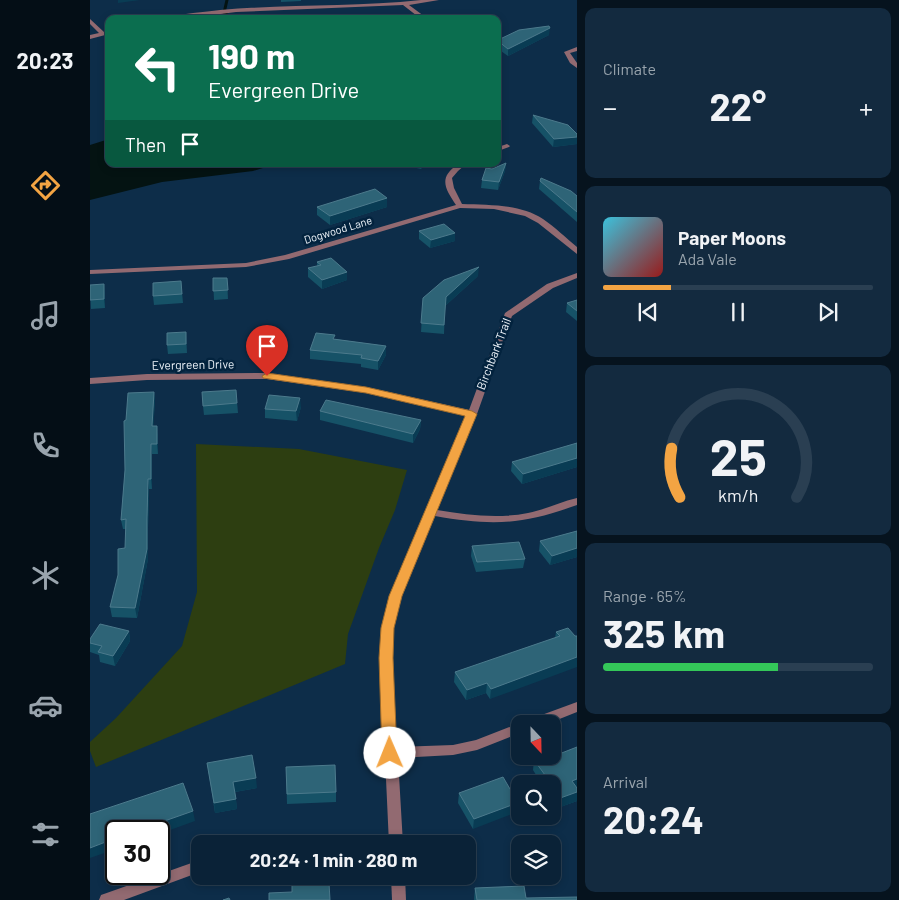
<!DOCTYPE html>
<meta charset="utf-8">
<style>
:root{--surface:#0a2237;--page:#132a3f;--text:#f1f3f6;--muted:#99a4ad;--line:#2a3f52;--accent:#f3a443}
body{margin:0;font-family:Barlow,sans-serif;background:var(--page);color:var(--text);height:100vh;display:flex;flex-direction:column;font-size:19px;white-space:nowrap}
*{box-sizing:border-box;margin:0}
p{font-size:16px;color:var(--muted)}
.icon{flex:none;width:28px;height:28px;fill:none;stroke:currentColor;stroke-width:2;stroke-linecap:round;stroke-linejoin:round}
.map{position:relative;flex:1;overflow:hidden}
.panel{display:flex;flex-direction:column;gap:8px;padding:8px;background:#06131e;width:322px}
.panel>*{flex:none}
.top-card{position:absolute;left:15px;top:15px;width:396px;height:152px;border-radius:10px;box-shadow:0 2px 8px #0003,0 0 0 1px var(--line);background:#0b6e4f;color:#fff;overflow:hidden}
.needle{width:32px;rotate:158deg}
.tools{position:absolute;left:421px;top:715px;display:grid;gap:10px}
.tools a{display:grid;place-items:center;width:50px;height:50px;border-radius:10px;background:var(--surface);box-shadow:0 2px 8px #0003,0 0 0 1px var(--line);font-size:25px}
.speed{position:absolute;left:15px;top:820px;display:flex;gap:10px;font-size:25px;font-weight:700;text-align:center}
.speed>*{display:grid;place-content:center;width:65px;height:65px;border-radius:50%;background:var(--surface);box-shadow:0 2px 8px #0003,0 0 0 1px var(--line);line-height:1}
.speed .limit{border:2px solid #111;border-radius:8px;background:#fff;color:#111}
.pin{position:absolute;display:grid;place-items:center;width:42px;height:42px;color:#fff;margin:-51px -21px;border-radius:50% 50% 50% 0;rotate:-45deg;box-shadow:0 0 5px #0007}
.pin .icon{rotate:45deg}
.me{position:absolute;width:55px;margin:-28px;rotate:359deg;stroke-linejoin:round;filter:drop-shadow(0 0 4px #0008)}
.turn{display:flex;align-items:center;gap:18px;height:105px;padding:0 20px;font-size:22px}
.turn .icon{width:65px;height:65px;stroke-width:2.5}
.turn b{display:block;font-size:35px;line-height:42px}
.then{display:flex;align-items:center;height:48px;padding:0 20px;background:#0003;gap:10px;font-size:19px}
.big{font-size:38px;font-weight:700;line-height:1.1}
.panel .tile{flex:1;display:flex;flex-direction:column;justify-content:center;gap:8px;min-width:0;padding:0 18px;border-radius:10px;background:var(--page)}
.panel .dial{align-items:center;gap:0}
.dial svg{height:130px;overflow:visible;fill:none;stroke:var(--line);stroke-width:7;stroke-linecap:round;text-anchor:middle}
.dial text{fill:var(--text);stroke:none}
.song{display:flex;align-items:center;gap:15px}
.cover{width:60px;height:60px;border-radius:8px;background:linear-gradient(135deg,hsl(190 70% 55%),hsl(0 70% 35%))}
.played{height:5px;border-radius:2px;background:linear-gradient(90deg,var(--accent) 25%,var(--line) 25%)}
.keys{display:flex;justify-content:space-around;direction:ltr}
.heat{display:flex;justify-content:space-between;align-items:center;font-size:28px;direction:ltr}
.charge{height:8px;border-radius:4px;background:linear-gradient(90deg,#34c759 65%,var(--line) 0)}
.trip{position:absolute;left:101px;top:835px;width:285px;height:50px;border-radius:10px;background:var(--surface);box-shadow:0 2px 8px #0003,0 0 0 1px var(--line);font-weight:700;line-height:50px;text-align:center}
main{display:flex;flex:1;min-height:0}
.tabs{display:flex;flex-direction:column;width:90px;justify-content:space-around;align-items:center;background:#040e16;color:var(--muted)}
.tabs .icon{width:35px;height:35px}
.tabs .current{color:var(--accent)}
.tabs b{font-size:22px;color:var(--text)}
.map>svg:first-child{display:block}
</style>
<main>
<nav class="tabs">
<b>20:23</b>
<svg class="icon current" aria-label="directions" viewBox="0 0 24 24"><path d="M12 3l9 9-9 9-9-9zM9 14v-3h6M13 9l2 2-2 2"/></svg>
<svg class="icon" aria-label="music" viewBox="0 0 24 24"><path d="M9 18V5l10-2v13"/><circle cx="6" cy="18" r="3"/><circle cx="16" cy="16" r="3"/></svg>
<svg class="icon" aria-label="phone" viewBox="0 0 24 24"><path d="M5 4h4l2 5-3 2q2 4 5 5l2-3 5 2v4C11 20 4 13 5 4z"/></svg>
<svg class="icon" aria-label="climate" viewBox="0 0 24 24"><path d="M12 3v18M4 7l16 10M4 17L20 7"/></svg>
<svg class="icon" aria-label="car" viewBox="0 0 24 24"><path d="M5 17H2v-5l4-1 3-4h7l3 4 3 1v5h-3M9 17h6M6 11h13"/><circle cx="7" cy="17" r="2"/><circle cx="17" cy="17" r="2"/></svg>
<svg class="icon" aria-label="filters" viewBox="0 0 24 24"><path d="M4 7h16M4 17h16"/><circle cx="9" cy="7" r="2"/><circle cx="15" cy="17" r="2"/></svg>
</nav>
<div class="map">
<svg width="487" height="900" viewBox="0 0 487 900">
<rect width="100%" height="100%" fill="#0d2d49"/>
<path fill="#2d3e11" d="M106 444 209 449 317 470 305 510 289 548 258 634 255 664 6 767 0 751V742L26 718 92 646 107 592Z"/>
<path fill="#041312" d="M19 139V164H186L163 171 72 182 0 200V145Z"/>
<g fill="none" stroke-linecap="round" stroke-linejoin="round">
<path stroke="#041312" stroke-width="3" d="M137 0 134 13 143 19"/>
<g fill="#926a71" fill-rule="evenodd">
<path d="M331 0H349L319 5 338 19H331L313 5 146 12 92 19H77C91 13 115 12 130 10 197 4 264 7 331 0Z"/>
<path d="M0 19 14 32 19 30V34L0 39V35L9 33 0 24Z"/>
<path d="M487 47V51L480 53 487 63V68L480 63 474 52Z"/>
<path d="M417 144 420 146 419 147 408 151V147Z"/>
<path d="M368 164H376L368 171 362 178 364 188 372 204C399 205 430 204 453 219 465 227 476 238 487 247V254L448 223 435 216 404 209 370 208 199 259 156 267 0 274V270L156 263 195 255 366 205C355 188 348 178 368 164Z"/>
<path d="M487 273V278L463 288 422 316 387 414 347 510C377 515 408 519 438 513 454 510 470 502 487 498V505C432 525 402 526 345 516L312 596 303 628 302 658 307 747 363 745 386 740 430 723 433 724H430V733L387 750 363 755 308 758 313 844H299L295 757 292 753 294 749 290 658 291 628 300 596 376 416 276 393 177 379 57 380 0 384V378L57 374 177 373 276 387 379 410 415 313 457 284Z"/>
<path d="M487 702V712L457 724H437L438 720Z"/>
<path d="M110 860V872L34 900H9L11 895Z"/>
<path d="M301 876H315L316 900H302Z"/>
</g>
</g>
<g fill="#165267">
<path d="M191 0H211V1L191 2Z"/>
<path d="M459 35 418 56 408 49V40Z"/>
<path d="M443 115 487 134V144L463 147 442 123Z"/>
<path d="M416 163 415 171 408 190 391 188 392 180 402 169Z"/>
<path d="M313 164H336L331 169 313 165Z"/>
<path d="M450 181 487 196V222L449 189Z"/>
<path d="M297 198V207L240 225 227 215V207Z"/>
<path d="M329 231 365 241 340 248 329 239Z"/>
<path d="M227 262 257 280 232 289 218 277V268L227 266Z"/>
<path d="M388 276 355 306 354 334 331 332 333 298Z"/>
<path d="M123 278H137L138 299 124 300Z"/>
<path d="M91 281 93 303 64 305 63 296Z"/>
<path d="M0 285 15 293V308L1 309Z"/>
<path d="M487 300V321L476 312 477 303Z"/>
<path d="M96 332 97 353 78 354 77 345Z"/>
<path d="M245 339 296 346V355L288 370 271 367V364L220 359V350Z"/>
<path d="M146 390 148 413 114 415 113 406Z"/>
<path d="M64 392 65 401 63 426 68 435V454H62V489H59L58 529V559L47 618 22 617 20 607 35 548 36 529H33L31 520 35 470 36 420Z"/>
<path d="M211 407 207 421 175 418V409Z"/>
<path d="M230 411 331 420 330 429 323 443 230 420Z"/>
<path d="M487 443V467L432 484 421 471 422 462Z"/>
<path d="M487 531V557L460 565 449 551 450 541Z"/>
<path d="M382 546 435 559 433 568 386 572 381 556Z"/>
<path d="M39 631 40 641 25 666 10 662 9 655 0 652V639Z"/>
<path d="M466 632 485 636 400 699 396 693 376 700 364 682 365 672 465 638Z"/>
<path d="M444 760 487 801 462 810V784L448 778 443 770Z"/>
<path d="M117 763 167 788 145 792 147 809 125 813Z"/>
<path d="M196 767 246 792V802L197 804Z"/>
<path d="M420 789 383 829 368 803 369 793Z"/>
<path d="M385 888 436 898 487 900H384Z"/>
</g>
<g fill="#093c54">
<path d="M28 0H50L28 3Z"/>
<path d="M460 28 459 35 418 56V49Z"/>
<path d="M487 137V144L463 147 464 139Z"/>
<path d="M416 163 415 171 408 190 409 182Z"/>
<path d="M331 164H336L331 169Z"/>
<path d="M297 198V207L240 225V216Z"/>
<path d="M365 233V241L340 248 341 240Z"/>
<path d="M389 267 388 276 355 306 356 297Z"/>
<path d="M257 272V280L232 289V280Z"/>
<path d="M14 284 15 293V308L14 299Z"/>
<path d="M296 346V355L288 370V361Z"/>
<path d="M64 392 65 401 63 436 62 426Z"/>
<path d="M210 398 211 407 207 421 206 411Z"/>
<path d="M331 420 330 429 323 443V434Z"/>
<path d="M67 426 68 435V454L67 444Z"/>
<path d="M61 444 62 454V489L61 479Z"/>
<path d="M487 458V467L432 484 433 474Z"/>
<path d="M58 479 59 489 58 529V559L47 618 45 608 57 519Z"/>
<path d="M487 548V557L460 565 462 556Z"/>
<path d="M39 631 40 641 25 666 23 656Z"/>
<path d="M487 657V667L400 699 401 689Z"/>
<path d="M397 683 396 693 376 700 377 690Z"/>
<path d="M166 778 167 788 144 792 143 782Z"/>
<path d="M487 779V788L482 781Z"/>
<path d="M487 792V801L462 810V801Z"/>
<path d="M146 799 147 809 125 813 124 803Z"/>
<path d="M430 802V811L383 829 384 819Z"/>
<path d="M103 811 105 821 69 834V831H46Z"/>
<path d="M26 838V849L0 858V848Z"/>
</g>
<g fill="#2e6477" stroke="#4c7a8c">
<path d="M459 26 460 28 418 49 408 41V40L429 30Z"/>
<path d="M443 115 478 125 487 134V137L464 139Z"/>
<path d="M416 163 409 182 392 180 396 168 402 169Z"/>
<path d="M451 178 481 191 487 196V212L450 181Z"/>
<path d="M285 189 297 198 240 216 227 207Z"/>
<path d="M354 224 365 233 341 240 329 231Z"/>
<path d="M241 258 257 272 232 280 218 268 231 265 227 262Z"/>
<path d="M389 267 356 297 354 325 331 323 333 298 354 280Z"/>
<path d="M123 278H137L138 290 123 291Z"/>
<path d="M91 281 92 294 63 296V283Z"/>
<path d="M14 284V299L0 300V285Z"/>
<path d="M487 300V311L477 303Z"/>
<path d="M96 332V344L77 345V333Z"/>
<path d="M226 333 245 335 243 339 296 346 288 361 271 358 272 355 220 350Z"/>
<path d="M146 390 147 403 113 406 112 392Z"/>
<path d="M64 392 62 426H67V444H61V479H58L57 519V549L45 608 20 607 28 575V549L35 548 36 519 31 520 35 470 34 421 36 420 38 393Z"/>
<path d="M179 395 210 398 206 411 175 409Z"/>
<path d="M236 400 331 420 323 434 230 411Z"/>
<path d="M487 443V458L433 474 422 462Z"/>
<path d="M487 531V548L462 556 450 541Z"/>
<path d="M429 542 435 559 387 562 382 546Z"/>
<path d="M10 624 39 631 23 656 8 652 12 646 0 643V639Z"/>
<path d="M478 628 485 636H487V657L401 689 397 683 377 690 365 672 470 636 466 632Z"/>
<path d="M487 747V779L482 781 487 788V792L462 801V784H433L455 775 444 760 454 756H462V753L464 756Z"/>
<path d="M162 755 166 778 143 782 146 799 124 803 117 763Z"/>
<path d="M245 765 246 792 197 794 196 767Z"/>
<path d="M413 777 420 789 430 785V802L384 819 369 793Z"/>
<path d="M93 783 103 811 46 831H26V838L0 848V814Z"/>
<path d="M239 883 240 900H179V893L202 892V885Z"/>
<path d="M434 886 436 898 487 897V900H387L385 888Z"/>
<path d="M139 898 140 900H133Z"/>
</g>
<path fill="#f3a443" stroke="#9e6b2c" d="M177 373 276 387 382 411 387 414 312 596 304 628 303 658 307 753 305 757 300 759 294 757 292 753 289 658 291 628 299 596 375 416 276 393 173 378 172 376Z"/>
<g text-anchor="middle" stroke-width="5" stroke-linejoin="round" paint-order="stroke">
<g font-size="11" fill="#eff5fb" stroke="#03233e">
<text transform="translate(248 230) rotate(-17)" y="4">Dogwood Lane</text>
</g>
<g font-size="12" fill="#eff5fb" stroke="#03233e">
<text transform="translate(404 354) rotate(-69)" y="4">Birchbark Trail</text>
<text transform="translate(103 365) rotate(-1)" y="4">Evergreen Drive</text>
</g>
</g>
</svg>
<div class="tools">
<a><svg class="needle" viewBox="-14 -14 28 28"><path d="M0-13l5 13h-10z" fill="#e53935"/><path d="M0 13l5-13h-10z" fill="#99a4ad"/></svg></a>
<a><svg class="icon" aria-label="search" viewBox="0 0 24 24"><circle cx="10" cy="10" r="6"/><path d="M15 15l6 6"/></svg></a>
<a><svg class="icon" aria-label="layers" viewBox="0 0 24 24"><path d="M12 4l9 5-9 5-9-5zM3 14l9 5 9-5"/></svg></a>
</div>
<div class="speed"><div class="limit">30</div></div>
<div class="pin" style="left:177px;top:376px;background:#d93025"><svg class="icon" aria-label="arrive" viewBox="0 0 24 24"><path d="M6 21V4h12l-3 4 3 4H6"/></svg></div>
<svg class="me" style="left:300px;top:753px" viewBox="-20 -20 40 40"><circle r="19" fill="#fff"/><path d="M0-13L10 11 0 6-10 11z" fill="#f3a443"/></svg>
<div class="trip">20:24 · 1 min · 280 m</div>
<div class="top-card">
<div class="turn"><svg class="icon" aria-label="left" viewBox="0 0 24 24"><path d="M17 20v-9H6M10 6l-5 5 5 5"/></svg><div><b>190 m</b>Evergreen Drive</div></div>
<div class="then">Then<svg class="icon" aria-label="arrive" viewBox="0 0 24 24"><path d="M6 21V4h12l-3 4 3 4H6"/></svg></div>
</div>
</div>
<section class="panel">
<div class="tile"><p>Climate</p>
<div class="heat"><a>−</a><b class="big">22°</b><a>+</a></div>
</div>
<div class="tile">
<div class="song"><i class="cover"></i><div><b>Paper Moons</b><p>Ada Vale</p></div></div>
<div class="played"></div>
<div class="keys"><svg class="icon" aria-label="previous" viewBox="0 0 24 24"><path d="M18 5L8 12l10 7zM5 5v14"/></svg><svg class="icon" aria-label="pause" viewBox="0 0 24 24"><path d="M8 5v14M16 5v14"/></svg><svg class="icon" aria-label="next" viewBox="0 0 24 24"><path d="M6 5l10 7-10 7zM19 5v14"/></svg></div>
</div>
<div class="tile dial"><svg viewBox="0 0 100 80">
<path d="M14 69A42 42 0 1 1 86 69"/>
<path d="M14 69A42 42 0 0 1 9 39" stroke="#f3a443"/>
<text x="50" y="56" font-size="32" font-weight="700">25</text>
<text x="50" y="72" font-size="11">km/h</text>
</svg></div>
<div class="tile"><p>Range · 65%</p><b class="big">325 km</b><div class="charge"></div></div>
<div class="tile"><p>Arrival</p><b class="big">20:24</b></div>
</section>
</main>
